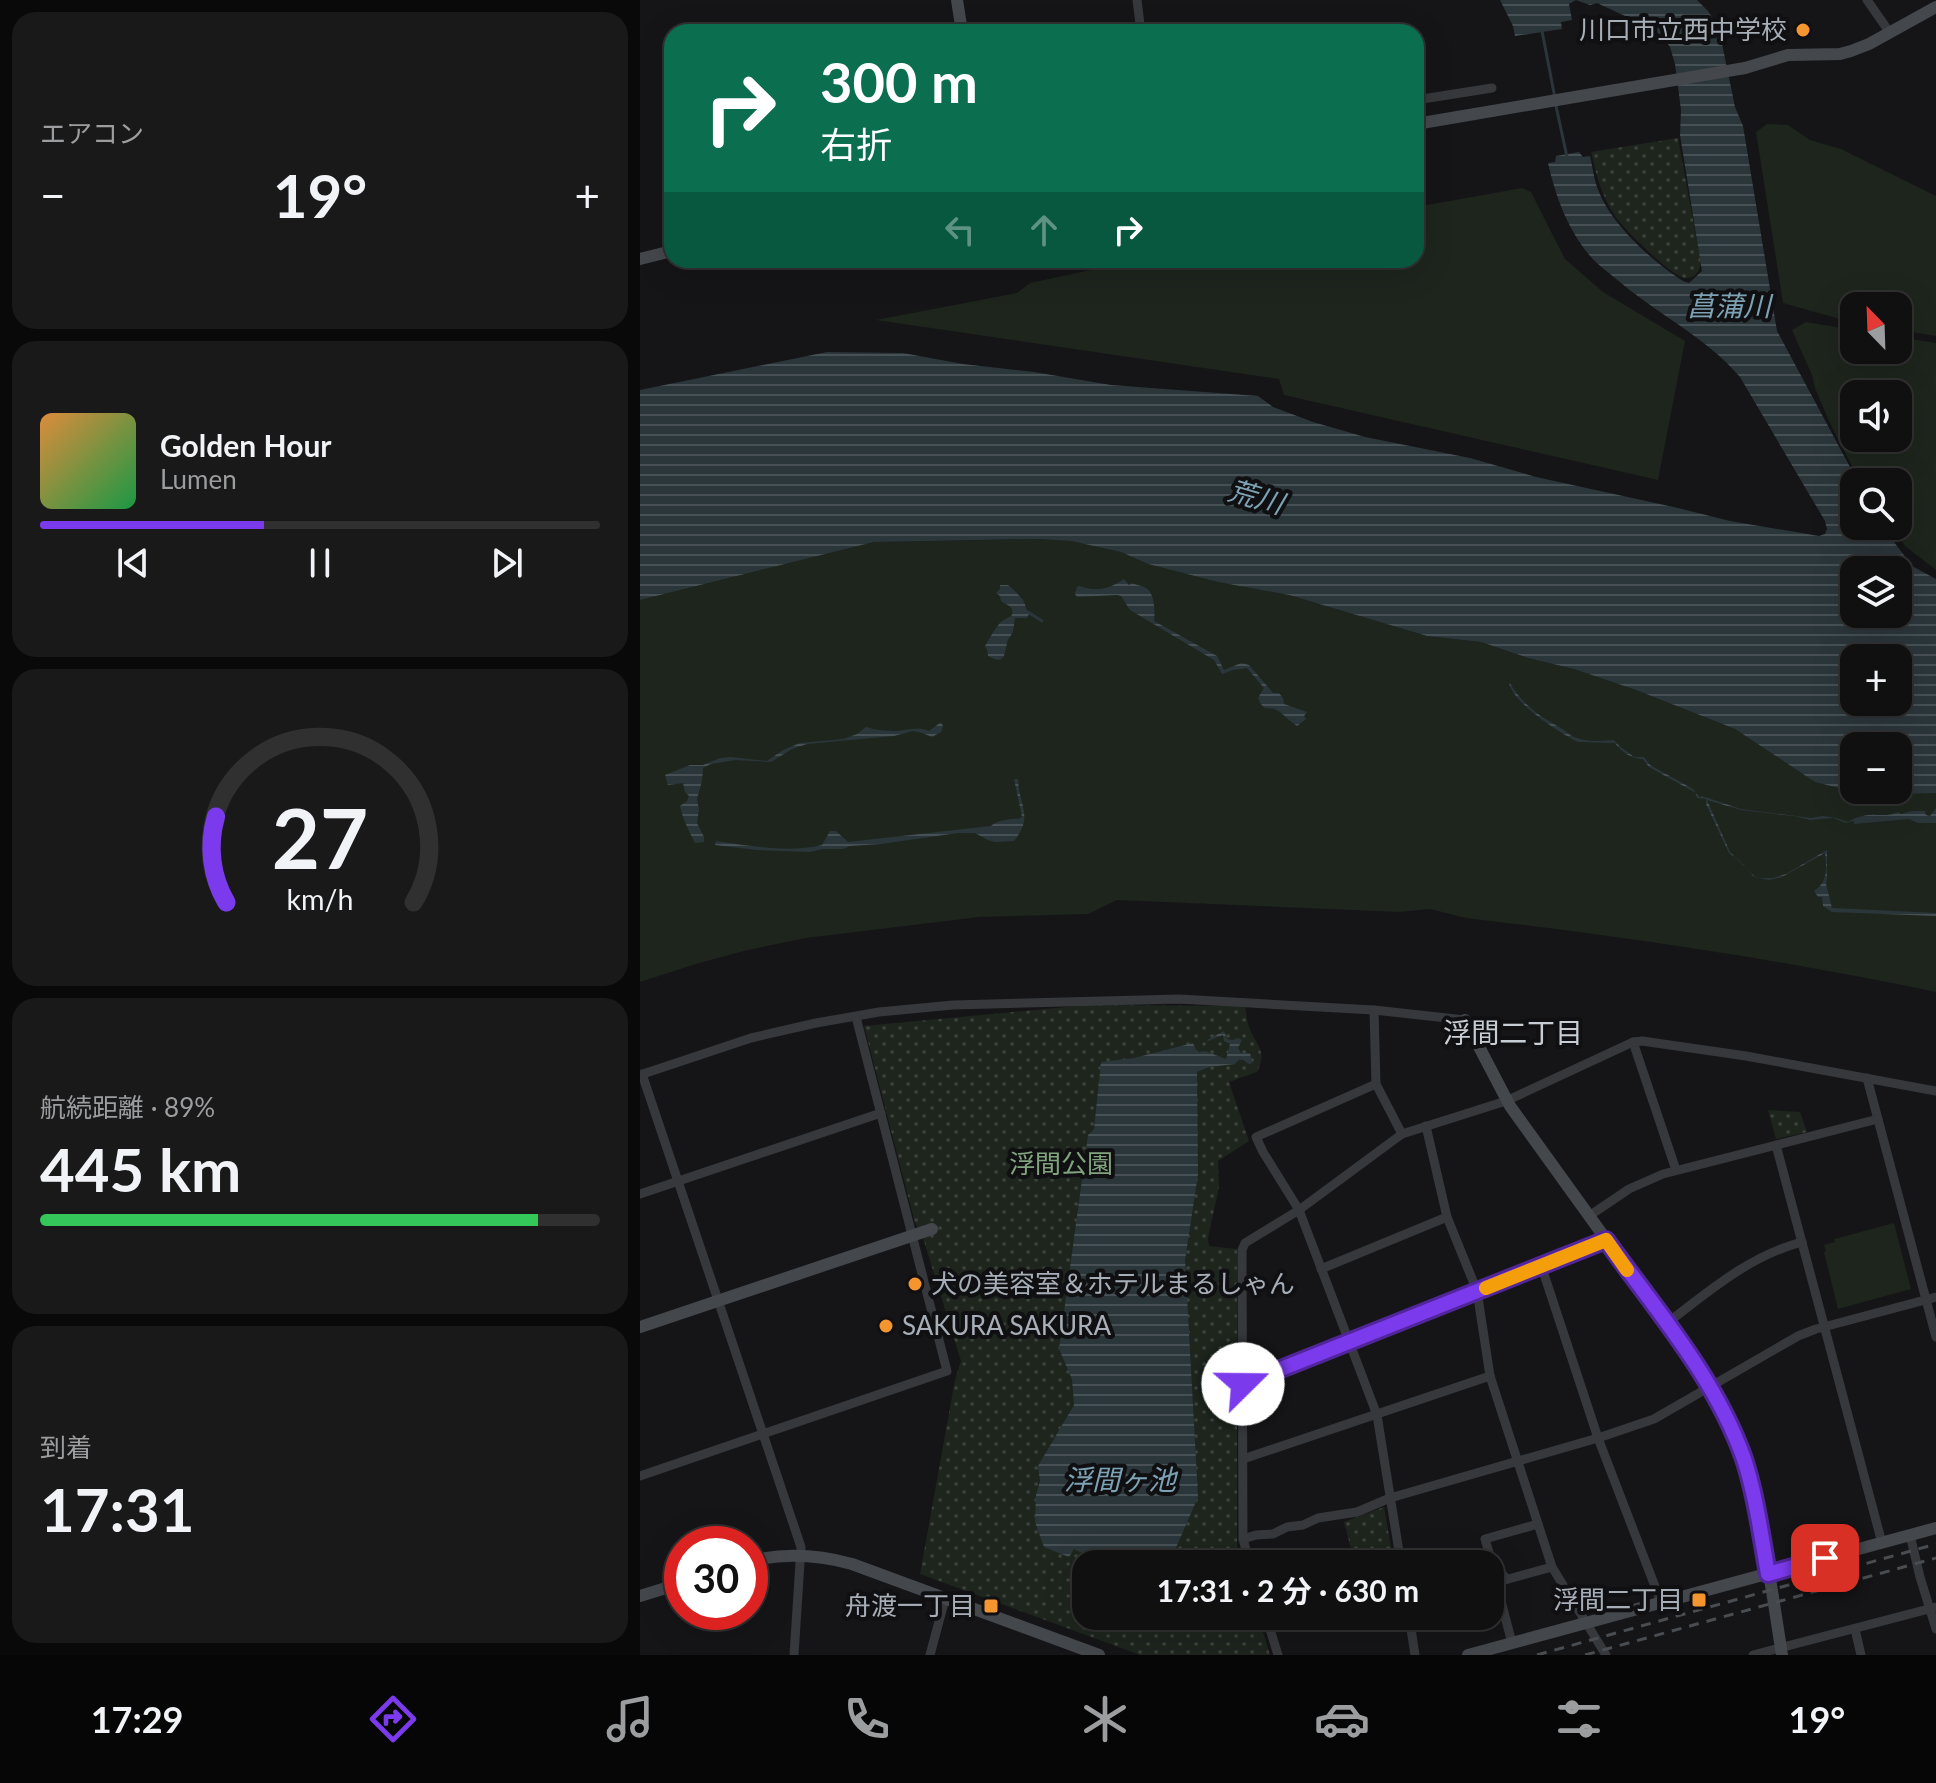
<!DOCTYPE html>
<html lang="ja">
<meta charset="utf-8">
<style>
:root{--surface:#101011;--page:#19191a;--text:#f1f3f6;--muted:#9c9d9f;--line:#303031;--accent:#7c3aed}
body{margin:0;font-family:Lato,"Noto Sans JP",sans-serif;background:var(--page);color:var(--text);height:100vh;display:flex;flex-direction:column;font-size:30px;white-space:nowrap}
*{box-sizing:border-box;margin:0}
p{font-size:26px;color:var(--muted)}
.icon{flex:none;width:44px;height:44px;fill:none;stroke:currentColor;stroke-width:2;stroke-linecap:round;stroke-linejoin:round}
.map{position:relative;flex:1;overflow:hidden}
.side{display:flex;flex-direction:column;gap:12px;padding:12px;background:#090909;width:640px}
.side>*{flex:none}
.top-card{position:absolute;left:24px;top:24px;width:760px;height:244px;border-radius:24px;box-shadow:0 8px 32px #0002,0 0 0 2px var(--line);background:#0b6e4f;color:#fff;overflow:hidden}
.needle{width:52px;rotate:337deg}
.fabs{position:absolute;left:1200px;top:292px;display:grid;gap:16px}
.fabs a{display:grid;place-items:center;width:72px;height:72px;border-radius:16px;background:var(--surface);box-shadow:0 8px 32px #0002,0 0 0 2px var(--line);font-size:40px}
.speed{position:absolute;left:24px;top:1526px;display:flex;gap:16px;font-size:40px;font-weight:700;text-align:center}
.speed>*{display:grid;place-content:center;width:104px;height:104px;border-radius:50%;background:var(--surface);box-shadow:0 8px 32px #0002,0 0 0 2px var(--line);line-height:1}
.speed .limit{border:12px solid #d22;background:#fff;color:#111}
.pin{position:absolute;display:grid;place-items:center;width:68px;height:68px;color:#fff;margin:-34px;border-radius:16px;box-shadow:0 4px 12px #0006}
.me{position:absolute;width:88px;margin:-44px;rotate:68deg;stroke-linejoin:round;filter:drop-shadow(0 0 6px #0008)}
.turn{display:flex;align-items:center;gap:28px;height:168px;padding:0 24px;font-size:36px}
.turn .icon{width:104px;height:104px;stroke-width:2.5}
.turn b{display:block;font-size:56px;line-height:68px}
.lanes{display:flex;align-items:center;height:76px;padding:0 24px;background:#0003;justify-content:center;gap:40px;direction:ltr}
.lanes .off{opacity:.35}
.big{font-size:60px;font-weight:700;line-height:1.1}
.side .tile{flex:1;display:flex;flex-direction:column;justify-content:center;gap:12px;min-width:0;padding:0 28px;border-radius:24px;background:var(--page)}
.side .dial{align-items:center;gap:0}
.dial svg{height:208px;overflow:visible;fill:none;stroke:var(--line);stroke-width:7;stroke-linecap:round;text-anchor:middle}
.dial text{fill:var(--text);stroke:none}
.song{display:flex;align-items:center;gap:24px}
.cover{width:96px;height:96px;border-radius:12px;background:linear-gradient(135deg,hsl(30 70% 55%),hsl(140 70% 35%))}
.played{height:8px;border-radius:4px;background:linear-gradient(90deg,var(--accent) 40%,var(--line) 40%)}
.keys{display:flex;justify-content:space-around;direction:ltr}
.heat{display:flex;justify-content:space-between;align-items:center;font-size:44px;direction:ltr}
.charge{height:12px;border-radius:6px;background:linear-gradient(90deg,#34c759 89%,var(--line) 0)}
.trip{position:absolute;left:432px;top:1550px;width:432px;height:80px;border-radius:24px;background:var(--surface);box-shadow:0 8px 32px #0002,0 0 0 2px var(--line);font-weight:700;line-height:80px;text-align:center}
.tabs{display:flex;height:128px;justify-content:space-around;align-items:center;background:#060607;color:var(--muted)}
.tabs .icon{width:56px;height:56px}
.tabs .current{color:var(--accent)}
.tabs b{font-size:36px;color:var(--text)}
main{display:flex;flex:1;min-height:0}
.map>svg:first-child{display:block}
</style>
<main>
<section class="side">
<div class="tile"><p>エアコン</p>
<div class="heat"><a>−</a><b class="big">19°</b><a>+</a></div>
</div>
<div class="tile">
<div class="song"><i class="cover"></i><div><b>Golden Hour</b><p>Lumen</p></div></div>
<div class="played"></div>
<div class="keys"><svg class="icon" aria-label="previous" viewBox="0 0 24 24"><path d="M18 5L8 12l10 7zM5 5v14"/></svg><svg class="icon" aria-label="pause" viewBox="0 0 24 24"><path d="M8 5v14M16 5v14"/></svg><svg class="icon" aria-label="next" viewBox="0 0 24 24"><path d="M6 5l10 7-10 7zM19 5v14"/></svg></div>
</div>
<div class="tile dial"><svg viewBox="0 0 100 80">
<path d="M14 69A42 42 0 1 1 86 69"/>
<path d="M14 69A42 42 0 0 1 10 36" stroke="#7c3aed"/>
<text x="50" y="56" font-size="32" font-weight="700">27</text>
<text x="50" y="72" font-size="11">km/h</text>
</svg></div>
<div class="tile"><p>航続距離 · 89%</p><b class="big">445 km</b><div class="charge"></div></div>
<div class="tile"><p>到着</p><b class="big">17:31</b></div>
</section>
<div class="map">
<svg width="1296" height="1655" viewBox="0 0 1296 1655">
<defs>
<pattern id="park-dots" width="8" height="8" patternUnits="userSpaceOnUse" patternTransform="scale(2)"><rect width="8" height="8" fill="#1d251d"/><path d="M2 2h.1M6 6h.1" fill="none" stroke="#3b423c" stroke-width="1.8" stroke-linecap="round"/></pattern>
<pattern id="water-rules" width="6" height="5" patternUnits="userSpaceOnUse" patternTransform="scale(2)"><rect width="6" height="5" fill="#2b363b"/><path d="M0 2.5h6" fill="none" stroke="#475155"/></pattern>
</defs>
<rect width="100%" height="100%" fill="#151517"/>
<g fill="#1d251d" fill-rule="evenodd">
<path d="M1127 124 1148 125 1170 140 1201 149 1296 196V336L1258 330V306H1214V323L1143 303 1116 132Z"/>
<path d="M882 188 891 192 925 259 963 292 1045 341 1018 480 644 395 639 379 236 320 377 293 390 283 498 260H776V207Z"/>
<path d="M1166 322 1214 330V350H1258V337L1296 343V570L1265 546 1255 531 1247 526H1258V482H1220L1189 421 1175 388 1172 375 1152 330ZM1214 394H1258V438H1214Z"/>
<path d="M399 539 431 541 481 552 508 564 578 582 649 595 787 636 841 642 888 658 934 669 996 690 1095 729 1175 782 1214 792 1296 793V992C1139 959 985 937 826 918L790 909 759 912 477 900 448 914 339 917 166 938 108 950 59 963 0 982V600L234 542Z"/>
<path d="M1254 1223 1271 1289 1198 1309 1184 1252 1186 1251 1184 1245 1195 1242 1194 1239Z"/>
</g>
<g fill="url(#park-dots)">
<path d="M1038 138 1061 263C1059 272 1055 279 1045 278 1032 277 983 228 975 216 962 197 956 174 951 152Z"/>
<path d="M448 1005 605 1006C606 1013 607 1021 609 1027 616 1046 628 1050 617 1072L589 1082 609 1141 578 1161 579 1187 568 1238 569 1246 597 1249V1546L602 1564H446V1616H618L630 1655H500L280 1574 315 1380 321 1361 283 1238 275 1223 224 1026Z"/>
<path d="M1128 1110 1160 1112 1167 1132 1136 1139Z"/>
<path d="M744 1507 754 1564H715L704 1522Z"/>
</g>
<g fill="url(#water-rules)" fill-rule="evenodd">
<path d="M860 0H1057L1068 11 1079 29 1095 107 1103 126 1137 331 1218 482H1214V526H1242L1272 566 1296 579V793L1256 794 1214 792 1175 782 1095 729 996 690 934 669 888 658 841 642 787 636 649 595 578 582 508 564 481 552 431 541 398 539 234 542 0 600V390L187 352 263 353 323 364 394 372 471 385 618 396 633 407 673 422 725 437 830 458 896 477 1038 508 1090 521 1179 536 1185 534 1187 529 1185 521 1100 377C1082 356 1062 341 1039 325 1017 310 995 295 975 278 967 271 958 265 951 257 928 230 916 198 908 163L915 162 916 156 939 152 943 157 950 156C953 168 954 181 959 192 972 225 1013 262 1043 281L1049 283 1062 271 1040 135 1041 110 1035 64 1030 47 1021 35 1007 26 957 3 950 5 936 0 929 4 932 20 921 22 922 29 875 36 873 26ZM1214 570H1258V614H1214ZM1214 658H1258V702H1214ZM1214 746H1258V790H1214Z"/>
<path d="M484 579 489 585 492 583C496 585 501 585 506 588 515 594 515 612 514 621L577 656 584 670 601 663 609 665 633 693H639L643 698 644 704 667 712 664 716 666 719 657 726C651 722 646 717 640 712 629 704 625 715 618 698L624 688 607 668 593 670 582 674 574 660 490 610 481 596 477 595 437 597 435 594 437 587 439 586C456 592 470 589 484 579Z"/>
<path d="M360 585H368C373 589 379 595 383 600 386 605 386 610 389 614L387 618H375C374 622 374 627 373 631 372 635 368 638 367 643 364 656 365 665 348 656L347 649 345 647C345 645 358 624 361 622 364 619 369 618 372 615 374 605 367 606 361 601L360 596 356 593 360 589Z"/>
<path d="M869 682C883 705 898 715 921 728 926 731 931 737 937 738 948 742 962 741 974 740 980 748 987 751 994 757H1004L1010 765 1053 789 1059 797 1062 796 1101 809 1171 818 1183 816 1196 818 1208 822C1216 817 1227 814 1236 815 1245 815 1249 816 1258 812L1261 814 1272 811H1285L1286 815 1290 816 1296 808V823H1278L1269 819 1214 824V821L1206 823 1193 818 1170 820 1154 816 1101 810 1067 800 1090 852 1116 878H1133L1146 874 1187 850V877L1186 884 1192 908 1296 913V916L1192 912 1183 906 1182 897H1178L1174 891C1188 882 1187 868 1185 853L1142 877 1129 880 1114 877 1099 860 1089 853 1066 804V799L1057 798 1056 793 1009 767 1003 759C992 759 981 752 975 743L938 742C920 733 871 702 869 682Z"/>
<path d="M301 722 303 726 301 732 292 737 282 733 273 731 254 736 167 744 152 749 131 762 95 760 71 764 63 768 62 781 57 799 59 809 57 823 64 837V842L55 843C49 831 43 820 40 806L47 801 49 796 45 792 43 783 28 785 25 775 50 765H63L80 758 91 757 127 761 143 750 160 743 203 739 217 734 226 727C236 730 244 731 254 731 267 731 277 726 289 731Z"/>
<path d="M374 779H378C379 806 394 816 374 841L355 842 348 840 335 833H318L241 844 210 846 203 849H183L170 852 117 850 75 845 76 841C108 846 151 853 182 845L190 831H196L208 842 351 826C355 821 372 818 378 819L382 817Z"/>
<path d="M584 1031 587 1039 593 1040 598 1038 602 1040 598 1048 601 1053H610L612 1063 609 1064 603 1060H598L595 1064 569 1067 557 1072 558 1174 545 1260 558 1497 529 1564H476L477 1560 465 1556 463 1563 434 1549 429 1557 404 1547 395 1522 396 1495 400 1481 398 1466 434 1405 432 1379 419 1349 448 1135 454 1129 461 1062 494 1058 553 1043 557 1052 565 1051 586 1059 590 1044 584 1041 583 1035 568 1041 567 1040Z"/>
</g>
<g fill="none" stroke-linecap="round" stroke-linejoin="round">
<g stroke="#2b363b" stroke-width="3">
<path d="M902 31 915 98"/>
<path d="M916 106 927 157"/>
<path d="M388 612 402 621"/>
</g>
<g stroke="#36383c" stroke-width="9">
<path d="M497 0 501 32"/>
<path d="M1227 0 1250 33"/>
<path d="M776 100 852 88"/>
<path d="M734 1010 736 1084 762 1134"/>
<path d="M993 1042 1036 1170"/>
<path d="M2 1074 161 1547 154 1655"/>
<path d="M0 1075 111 1038 176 1023 239 1012 313 1005 539 999 734 1010 825 1020"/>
<path d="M1227 1078 1296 1337"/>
<path d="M736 1084 616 1137 623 1152 659 1210 737 1415 761 1564"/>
<path d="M786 1126 807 1217 837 1291 850 1376 912 1567 966 1655"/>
<path d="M1136 1145 1242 1543"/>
<path d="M0 1194 241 1113"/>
<path d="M949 1216 989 1189 1023 1174 1238 1119"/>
<path d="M901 1265 958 1438 1021 1602"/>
<path d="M681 1269 807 1217"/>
<path d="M1026 1324C1069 1291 1109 1256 1162 1242"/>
<path d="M603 1384 966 1240"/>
<path d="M603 1459 850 1376"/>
<path d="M0 1476 307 1371 216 1017"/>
<path d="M1270 1535 1280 1577 1296 1629"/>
<path d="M603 1539 616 1535 633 1534 647 1527 663 1525 678 1518 717 1512 750 1498 958 1438 1014 1419 1158 1336 1176 1329 1296 1297"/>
<path d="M610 1564 603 1539 602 1250 605 1243 659 1210 762 1134 866 1101 993 1042 1002 1041 1106 1056 1296 1091"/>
<path d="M867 1579 852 1563 845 1539 898 1524"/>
<path d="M856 1582 872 1643"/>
<path d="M850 1584 912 1567"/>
<path d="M626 1616 638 1655"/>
<path d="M769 1616 775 1655"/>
<path d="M1215 1629 1221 1655"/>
<path d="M290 1655 305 1599"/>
<path d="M1113 1655 1296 1607"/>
</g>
<g stroke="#44474c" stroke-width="12">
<path d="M317 0 322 32"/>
<path d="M776 124 1105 68 1148 55 1200 54 1211 51 1229 44 1296 7"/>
<path d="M0 259 32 251"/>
<path d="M825 1020 870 1106 1068 1381C1117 1465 1127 1561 1142 1655"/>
<path d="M0 1327 292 1229"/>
<path d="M110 1561C143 1553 179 1555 212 1564L459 1655"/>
<path d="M0 1596 42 1583"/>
<path d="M828 1655 1296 1528"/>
</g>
<g stroke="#494c51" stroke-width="3" stroke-dasharray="10 8" stroke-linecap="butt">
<path d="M897 1655 1296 1544"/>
<path d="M945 1655 1296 1558"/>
</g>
</g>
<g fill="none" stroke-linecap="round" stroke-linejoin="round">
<defs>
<path id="route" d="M603 1384 966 1240C1016 1310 1075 1377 1104 1459 1116 1496 1121 1535 1128 1574L1185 1558"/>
</defs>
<use href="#route" stroke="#51269a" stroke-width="20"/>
<use href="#route" stroke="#7c3aed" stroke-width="14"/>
<path stroke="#f59e0b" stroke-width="14" d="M846 1288 966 1240 987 1270"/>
</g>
<g fill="#f49530" stroke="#101012" stroke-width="3">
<circle cx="1163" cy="30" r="8"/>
<circle cx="275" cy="1284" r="8"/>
<circle cx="246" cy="1326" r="8"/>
<rect x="1051" y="1592" width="16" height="16" rx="4"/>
<rect x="343" y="1598" width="16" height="16" rx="4"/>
</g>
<g text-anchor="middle" stroke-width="8" stroke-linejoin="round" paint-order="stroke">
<g font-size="26" fill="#a7aeb7" stroke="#101012" text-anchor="end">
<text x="1147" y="39">川口市立西中学校</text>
<text x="291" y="1293" text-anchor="start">犬の美容室＆ホテルまるしゃん</text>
<text x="262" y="1335" text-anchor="start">SAKURA SAKURA</text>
<text x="1043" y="1609">浮間二丁目</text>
<text x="335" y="1615">舟渡一丁目</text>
</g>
<g font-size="26" fill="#81a37e" stroke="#101012">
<text x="421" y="1173">浮間公園</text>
</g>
<g font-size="28" font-style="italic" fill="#7da2b3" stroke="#101012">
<text x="1089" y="316">菖蒲川</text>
<text transform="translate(616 497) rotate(16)" y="10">荒川</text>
<text x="480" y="1490">浮間ヶ池</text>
</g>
<g font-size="28" fill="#c8cdd3" stroke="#101012">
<text x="873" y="1043">浮間二丁目</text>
</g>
</g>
</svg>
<div class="fabs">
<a><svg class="needle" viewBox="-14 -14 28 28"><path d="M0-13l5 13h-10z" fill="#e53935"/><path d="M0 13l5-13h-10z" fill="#9c9d9f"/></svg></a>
<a><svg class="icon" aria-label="sound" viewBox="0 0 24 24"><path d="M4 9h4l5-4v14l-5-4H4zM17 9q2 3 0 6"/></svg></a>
<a><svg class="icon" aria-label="search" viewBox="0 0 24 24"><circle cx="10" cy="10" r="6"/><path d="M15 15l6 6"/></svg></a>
<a><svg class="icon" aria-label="layers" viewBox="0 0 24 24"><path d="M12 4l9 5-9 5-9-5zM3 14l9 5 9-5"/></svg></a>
<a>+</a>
<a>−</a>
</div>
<div class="speed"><div class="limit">30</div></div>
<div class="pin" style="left:1185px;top:1558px;background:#d93025"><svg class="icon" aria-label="arrive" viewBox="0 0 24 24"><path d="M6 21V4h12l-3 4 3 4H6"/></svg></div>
<svg class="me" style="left:603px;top:1384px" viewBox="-20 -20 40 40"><circle r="19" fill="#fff"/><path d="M0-13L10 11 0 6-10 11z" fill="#7c3aed"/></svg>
<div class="trip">17:31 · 2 分 · 630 m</div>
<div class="top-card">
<div class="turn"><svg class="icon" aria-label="right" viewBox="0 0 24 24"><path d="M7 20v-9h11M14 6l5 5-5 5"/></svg><div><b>300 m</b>右折</div></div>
<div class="lanes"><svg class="icon off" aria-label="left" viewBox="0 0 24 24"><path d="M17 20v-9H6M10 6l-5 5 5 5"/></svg><svg class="icon off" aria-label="ahead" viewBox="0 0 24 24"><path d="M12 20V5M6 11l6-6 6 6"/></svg><svg class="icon" aria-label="right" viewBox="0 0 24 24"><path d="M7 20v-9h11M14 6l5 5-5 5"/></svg></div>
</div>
</div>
</main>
<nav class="tabs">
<b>17:29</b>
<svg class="icon current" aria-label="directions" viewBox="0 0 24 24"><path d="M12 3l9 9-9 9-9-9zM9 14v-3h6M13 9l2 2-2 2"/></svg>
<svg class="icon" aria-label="music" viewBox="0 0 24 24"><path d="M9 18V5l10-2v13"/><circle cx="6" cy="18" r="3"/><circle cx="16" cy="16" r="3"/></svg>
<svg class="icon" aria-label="phone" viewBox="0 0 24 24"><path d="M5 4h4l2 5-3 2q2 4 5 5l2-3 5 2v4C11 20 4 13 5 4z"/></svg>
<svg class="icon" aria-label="climate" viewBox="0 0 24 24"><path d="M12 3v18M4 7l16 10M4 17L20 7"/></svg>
<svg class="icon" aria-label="car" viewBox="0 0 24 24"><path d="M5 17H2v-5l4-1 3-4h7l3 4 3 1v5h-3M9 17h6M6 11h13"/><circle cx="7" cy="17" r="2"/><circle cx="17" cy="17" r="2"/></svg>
<svg class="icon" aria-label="filters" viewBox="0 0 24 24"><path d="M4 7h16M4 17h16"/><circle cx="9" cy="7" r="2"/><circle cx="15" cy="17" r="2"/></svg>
<b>19°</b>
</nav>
